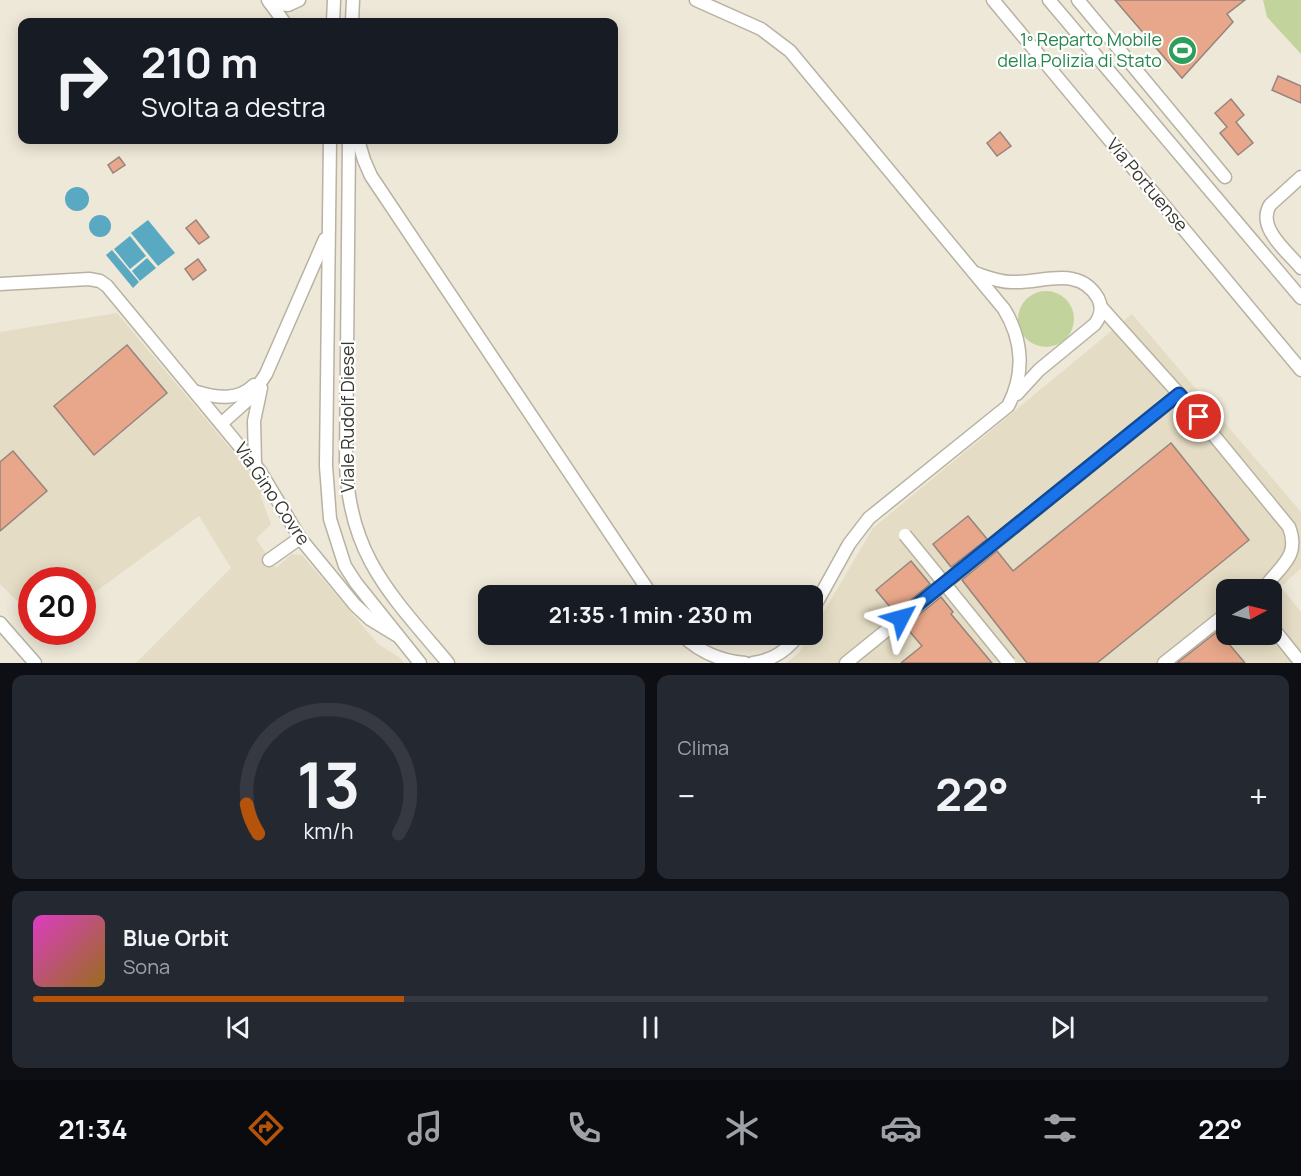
<!DOCTYPE html>
<html lang="it">
<meta charset="utf-8">
<style>
:root{--surface:#171b24;--page:#242831;--text:#f1f3f6;--muted:#9ea1a6;--line:#363941;--accent:#b45309}
body{margin:0;font-family:Manrope,sans-serif;background:var(--page);color:var(--text);height:100vh;display:flex;flex-direction:column;font-size:22px;white-space:nowrap}
*{box-sizing:border-box;margin:0}
p{font-size:20px;color:var(--muted)}
.icon{flex:none;width:33px;height:33px;fill:none;stroke:currentColor;stroke-width:2;stroke-linecap:round;stroke-linejoin:round}
.map{position:relative;height:663px;overflow:hidden}
.sheet{display:flex;flex-direction:column;gap:12px;padding:12px;background:#0d0f14;flex:1}
.sheet>*{flex:none}
.hud{position:absolute;left:18px;top:18px;width:600px;height:126px;border-radius:12px;box-shadow:0 3px 15px #0003;background:#171b24;color:var(--text);overflow:hidden}
.needle{width:39px;rotate:83deg}
.tools{position:absolute;left:1216px;top:579px;display:grid;gap:12px}
.tools a{display:grid;place-items:center;width:66px;height:66px;border-radius:12px;background:var(--surface);box-shadow:0 3px 15px #0003;font-size:30px}
.speed{position:absolute;left:18px;top:567px;display:flex;gap:12px;font-size:30px;font-weight:700;text-align:center}
.speed>*{display:grid;place-content:center;width:78px;height:78px;border-radius:50%;background:var(--surface);box-shadow:0 3px 15px #0003;line-height:1}
.speed .limit{border:9px solid #d22;background:#fff;color:#111}
.pin{position:absolute;display:grid;place-items:center;width:51px;height:51px;color:#fff;margin:-26px;border:3px solid #fff;border-radius:50%;box-shadow:0 2px 6px #0007}
.me{position:absolute;width:66px;margin:-33px;rotate:51deg;stroke-linejoin:round;filter:drop-shadow(0 0 4px #0008)}
.turn{display:flex;align-items:center;gap:21px;height:126px;padding:0 24px;font-size:27px}
.turn .icon{width:78px;height:78px;stroke-width:2.5}
.turn b{display:block;font-size:42px;line-height:51px}
.big{font-size:45px;font-weight:700;line-height:1.1}
.sheet .card{flex:1;display:flex;flex-direction:column;justify-content:center;gap:9px;min-width:0;padding:0 21px;border-radius:12px;background:var(--page)}
.sheet .dial{align-items:center;gap:0}
.dial svg{height:156px;overflow:visible;fill:none;stroke:var(--line);stroke-width:7;stroke-linecap:round;text-anchor:middle}
.dial text{fill:var(--text);stroke:none}
.song{display:flex;align-items:center;gap:18px}
.cover{width:72px;height:72px;border-radius:9px;background:linear-gradient(135deg,hsl(310 70% 55%),hsl(40 70% 35%))}
.played{height:6px;border-radius:3px;background:linear-gradient(90deg,var(--accent) 30%,var(--line) 30%)}
.keys{display:flex;justify-content:space-around;direction:ltr}
.heat{display:flex;justify-content:space-between;align-items:center;font-size:33px;direction:ltr}
.sheet .tiles{flex:1;display:grid;gap:12px;grid-template-columns:1fr 1fr}
.card:last-child{grid-column:span 2}
.trip{position:absolute;left:478px;top:585px;width:345px;height:60px;border-radius:12px;background:var(--surface);box-shadow:0 3px 15px #0003;font-weight:700;line-height:60px;text-align:center}
.tab-bar{display:flex;height:96px;justify-content:space-around;align-items:center;background:#090b0e;color:var(--muted)}
.tab-bar .icon{width:42px;height:42px}
.tab-bar .current{color:var(--accent)}
.tab-bar b{font-size:27px;color:var(--text)}
.map>svg:first-child{display:block}
</style>
<div class="map">
<svg width="1301" height="663" viewBox="0 0 1301 663">
<rect width="100%" height="100%" fill="#eee8d8"/>
<g fill="#e4dcc4" fill-rule="evenodd">
<path d="M117 313 265 490 260 494 271 524 256 539 276 568 292 554 302 555 378 644 399 657 404 663H136L231 568 199 516 83 601 82 580H32L31 614 0 584V332Z"/>
<path d="M1132 314 1301 512V568L1281 587 1301 612V663H786L799 653 810 635 813 634V630L873 528ZM1227 590H1272V634H1227Z"/>
</g>
<g fill="#c2d49b">
<path d="M1263 0H1301V54L1267 17Z"/>
<circle cx="1046" cy="319" r="28"/>
</g>
<g fill="#58a9c1">
<circle cx="77" cy="199" r="12"/>
<circle cx="100" cy="226" r="11"/>
<path d="M148 220 175 253 158 266 131 233Z"/>
<path d="M130 236 146 256 130 269 114 249Z"/>
<path d="M112 250 139 282 133 288 106 255Z"/>
<path d="M147 258 156 268 140 281 132 271Z"/>
</g>
<g fill="#e8a78a" stroke="#96857e" stroke-width="1.5">
<path d="M1115 0H1245L1227 14 1233 22 1182 78Z"/>
<path d="M1278 76 1301 86V103L1272 90Z"/>
<path d="M1231 99 1244 115 1236 122 1253 143 1238 155 1220 133 1227 127 1215 113Z"/>
<path d="M1000 132 1011 146 997 156 987 143Z"/>
<path d="M119 157 125 165 113 173 108 165Z"/>
<path d="M196 220 209 237 199 244 186 228Z"/>
<path d="M198 259 206 270 193 280 185 269Z"/>
<path d="M127 345 167 393 94 455 54 406Z"/>
<path d="M1171 443 1249 540 1097 663H1027L962 580 997 551 1013 571Z"/>
<path d="M13 451 47 491 0 531V462Z"/>
<path d="M968 516 987 539 951 567 933 544Z"/>
<path d="M911 561 930 584 895 613 876 590Z"/>
<path d="M941 597 953 612 951 614 992 663H901L922 646 905 626Z"/>
<path d="M1218 631 1245 663H1177Z"/>
</g>
<g fill="none" stroke-linecap="round" stroke-linejoin="round">
<defs>
<g id="minor">
<path d="M268 0 284 22"/>
<path d="M696 0 761 29 790 51 1004 309C1023 340 1025 374 1008 406L869 518 849 544 813 609"/>
<path d="M993 0 1301 370"/>
<path d="M1049 0 1301 298"/>
<path d="M1078 0 1225 177"/>
<path d="M270 3 288 5 299 0"/>
<path d="M333 22 334 0"/>
<path d="M352 22 353 0"/>
<path d="M330 140 326 466 330 519 345 566 356 583 420 663"/>
<path d="M349 140 346 461C348 555 391 595 448 663"/>
<path d="M358 140 364 160 371 176 652 596"/>
<path d="M1301 177 1270 205C1256 228 1288 252 1301 268"/>
<path d="M975 273C987 277 999 282 1011 282 1042 284 1078 264 1098 298 1103 308 1101 316 1095 324L1039 370 1017 394"/>
<path d="M0 284 89 279 100 281 107 286 260 471 300 538 355 605 370 619 398 636"/>
<path d="M1101 307 1189 405 1289 527C1301 558 1278 567 1263 590"/>
<path d="M197 392C217 398 238 401 254 385"/>
<path d="M222 423 250 398 266 374 325 239"/>
<path d="M255 463 254 421 261 388"/>
<path d="M269 560 300 538"/>
<path d="M0 623 35 663"/>
<path d="M1272 627 1301 663"/>
<path d="M681 634C698 651 721 661 745 663"/>
<path d="M753 663C773 660 787 651 799 634"/>
<path d="M846 663 1179 394"/>
<path d="M1164 663 1227 613"/>
</g>
</defs>
<use href="#minor" stroke="#b8b2a2" stroke-width="15"/>
<use href="#minor" stroke="#fff" stroke-width="12"/>
<defs>
<path id="minor-bridge" d="M905 535 1009 663"/>
</defs>
<use href="#minor-bridge" stroke="#b8b2a2" stroke-width="15" stroke-linecap="butt"/>
<use href="#minor-bridge" stroke="#fff" stroke-width="12"/>
</g>
<g fill="none" stroke-linecap="round" stroke-linejoin="round">
<defs>
<path id="route" d="M901 618 1179 394 1199 417"/>
</defs>
<use href="#route" stroke="#114b97" stroke-width="15"/>
<use href="#route" stroke="#1a73e8" stroke-width="10"/>
</g>
<defs>
<symbol id="stadium-disc" viewBox="-11 -11 22 22"><circle r="9.5" fill="#2e9e5b" stroke="#fff"/><path d="M0-5a6.5 5 0 1 0 0 10a6.5 5 0 1 0 0-10ZM-3.5-1.8h7v3.6h-7Z" fill="#fff"/></symbol>
</defs>
<g fill-rule="evenodd">
<use href="#stadium-disc" x="1166" y="34" width="33" height="33"/>
</g>
<g text-anchor="middle" stroke-width="4.5" stroke-linejoin="round" paint-order="stroke">
<g font-size="18" fill="#27864d" stroke="#fff" text-anchor="end">
<text x="1162" y="46">1º Reparto Mobile<tspan x="1162" dy="21">della Polizia di Stato</tspan></text>
</g>
<g font-size="18" fill="#393730" stroke="#fff">
<text transform="translate(1147 185) rotate(50)" y="6">Via Portuense</text>
<text transform="translate(348 417) rotate(-90)" y="6">Viale Rudolf Diesel</text>
<text transform="translate(272 494) rotate(56)" y="6">Via Gino Covre</text>
</g>
</g>
</svg>
<div class="tools">
<a><svg class="needle" viewBox="-14 -14 28 28"><path d="M0-13l5 13h-10z" fill="#e53935"/><path d="M0 13l5-13h-10z" fill="#9ea1a6"/></svg></a>
</div>
<div class="speed"><div class="limit">20</div></div>
<div class="pin" style="left:1199px;top:417px;background:#d93025"><svg class="icon" aria-label="arrive" viewBox="0 0 24 24"><path d="M6 21V4h12l-3 4 3 4H6"/></svg></div>
<svg class="me" style="left:901px;top:618px" viewBox="-20 -20 40 40"><path d="M0-17L14 15 0 8-14 15z" fill="#1a73e8" stroke="#fff" stroke-width="4"/></svg>
<div class="trip">21:35 · 1 min · 230 m</div>
<div class="hud">
<div class="turn"><svg class="icon" aria-label="right" viewBox="0 0 24 24"><path d="M7 20v-9h11M14 6l5 5-5 5"/></svg><div><b>210 m</b>Svolta a destra</div></div>
</div>
</div>
<section class="sheet">
<div class="tiles">
<div class="card dial"><svg viewBox="0 0 100 80">
<path d="M14 69A42 42 0 1 1 86 69"/>
<path d="M14 69A42 42 0 0 1 8 54" stroke="#b45309"/>
<text x="50" y="56" font-size="32" font-weight="700">13</text>
<text x="50" y="72" font-size="11">km/h</text>
</svg></div>
<div class="card"><p>Clima</p>
<div class="heat"><a>−</a><b class="big">22°</b><a>+</a></div>
</div>
<div class="card">
<div class="song"><i class="cover"></i><div><b>Blue Orbit</b><p>Sona</p></div></div>
<div class="played"></div>
<div class="keys"><svg class="icon" aria-label="previous" viewBox="0 0 24 24"><path d="M18 5L8 12l10 7zM5 5v14"/></svg><svg class="icon" aria-label="pause" viewBox="0 0 24 24"><path d="M8 5v14M16 5v14"/></svg><svg class="icon" aria-label="next" viewBox="0 0 24 24"><path d="M6 5l10 7-10 7zM19 5v14"/></svg></div>
</div>
</div>
</section>
<nav class="tab-bar">
<b>21:34</b>
<svg class="icon current" aria-label="directions" viewBox="0 0 24 24"><path d="M12 3l9 9-9 9-9-9zM9 14v-3h6M13 9l2 2-2 2"/></svg>
<svg class="icon" aria-label="music" viewBox="0 0 24 24"><path d="M9 18V5l10-2v13"/><circle cx="6" cy="18" r="3"/><circle cx="16" cy="16" r="3"/></svg>
<svg class="icon" aria-label="phone" viewBox="0 0 24 24"><path d="M5 4h4l2 5-3 2q2 4 5 5l2-3 5 2v4C11 20 4 13 5 4z"/></svg>
<svg class="icon" aria-label="climate" viewBox="0 0 24 24"><path d="M12 3v18M4 7l16 10M4 17L20 7"/></svg>
<svg class="icon" aria-label="car" viewBox="0 0 24 24"><path d="M5 17H2v-5l4-1 3-4h7l3 4 3 1v5h-3M9 17h6M6 11h13"/><circle cx="7" cy="17" r="2"/><circle cx="17" cy="17" r="2"/></svg>
<svg class="icon" aria-label="filters" viewBox="0 0 24 24"><path d="M4 7h16M4 17h16"/><circle cx="9" cy="7" r="2"/><circle cx="15" cy="17" r="2"/></svg>
<b>22°</b>
</nav>
